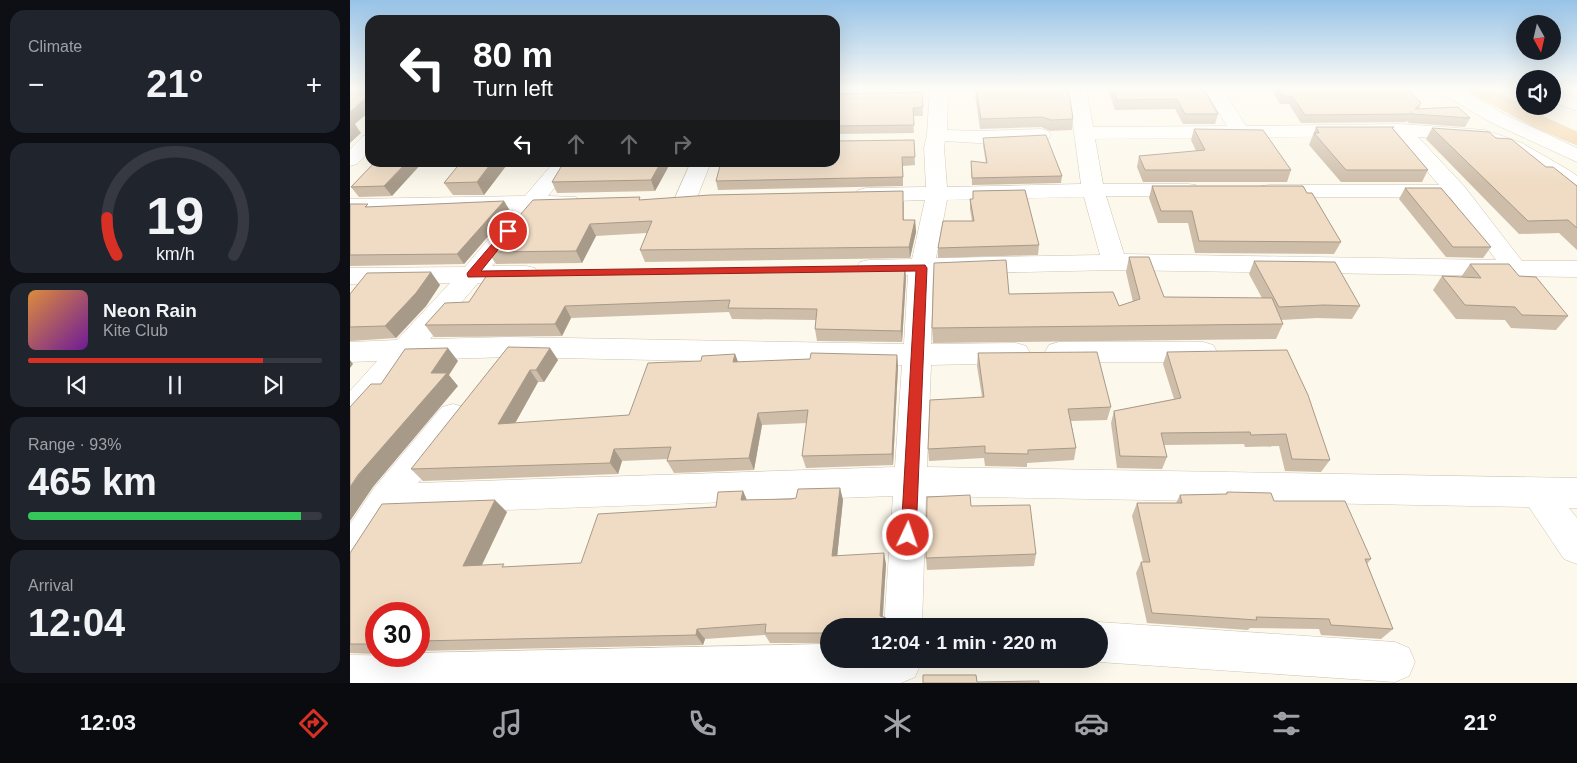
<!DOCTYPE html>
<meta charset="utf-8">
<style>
:root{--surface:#171b24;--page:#20242c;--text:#f1f3f6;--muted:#9ea1a6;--line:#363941;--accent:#d93025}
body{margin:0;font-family:Helvetica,sans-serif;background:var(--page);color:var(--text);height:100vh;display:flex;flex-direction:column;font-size:19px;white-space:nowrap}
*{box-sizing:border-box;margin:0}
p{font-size:16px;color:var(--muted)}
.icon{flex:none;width:28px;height:28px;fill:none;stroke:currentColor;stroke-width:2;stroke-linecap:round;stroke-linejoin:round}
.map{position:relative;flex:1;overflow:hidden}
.details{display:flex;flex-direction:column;gap:10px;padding:10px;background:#0d0f14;width:350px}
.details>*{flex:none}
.top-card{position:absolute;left:15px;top:15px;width:475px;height:152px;border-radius:15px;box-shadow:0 5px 20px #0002;background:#202124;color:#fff;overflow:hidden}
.needle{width:32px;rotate:172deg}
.fabs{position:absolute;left:1166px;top:15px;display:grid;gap:10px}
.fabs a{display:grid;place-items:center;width:45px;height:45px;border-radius:50%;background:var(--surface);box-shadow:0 5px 20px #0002;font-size:25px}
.speed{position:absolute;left:15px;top:602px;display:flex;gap:10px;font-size:25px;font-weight:700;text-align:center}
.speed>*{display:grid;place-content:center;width:65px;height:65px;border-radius:50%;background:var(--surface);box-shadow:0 5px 20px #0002;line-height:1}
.speed .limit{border:8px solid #d22;background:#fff;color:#111}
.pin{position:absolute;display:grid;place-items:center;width:42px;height:42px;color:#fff;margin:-21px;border:2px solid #fff;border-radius:50%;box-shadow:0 1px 5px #0007}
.me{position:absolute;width:55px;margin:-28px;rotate:3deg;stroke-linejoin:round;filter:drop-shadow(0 0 4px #0008)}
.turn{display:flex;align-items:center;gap:18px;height:105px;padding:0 25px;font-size:22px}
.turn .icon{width:65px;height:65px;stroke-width:2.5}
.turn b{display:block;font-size:35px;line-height:42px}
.lanes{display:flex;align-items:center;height:48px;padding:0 25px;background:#0003;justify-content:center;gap:25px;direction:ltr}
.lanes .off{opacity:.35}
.big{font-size:38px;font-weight:800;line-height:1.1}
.details .widget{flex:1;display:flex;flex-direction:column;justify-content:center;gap:8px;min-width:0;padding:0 18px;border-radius:15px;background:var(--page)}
.details .dial{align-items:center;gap:0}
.dial svg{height:130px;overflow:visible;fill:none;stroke:var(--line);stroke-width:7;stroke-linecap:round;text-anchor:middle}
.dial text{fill:var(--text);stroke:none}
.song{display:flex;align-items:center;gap:15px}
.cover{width:60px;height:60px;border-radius:8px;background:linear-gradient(135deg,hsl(30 70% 55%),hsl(280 70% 35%))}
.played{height:5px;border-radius:2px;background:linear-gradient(90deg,var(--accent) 80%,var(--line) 80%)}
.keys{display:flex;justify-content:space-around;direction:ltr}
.heat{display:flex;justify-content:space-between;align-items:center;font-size:28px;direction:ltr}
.charge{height:8px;border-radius:4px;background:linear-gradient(90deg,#34c759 93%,var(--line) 0)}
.trip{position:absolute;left:470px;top:618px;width:288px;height:50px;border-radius:25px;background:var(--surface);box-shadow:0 5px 20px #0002;font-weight:800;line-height:50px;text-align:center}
.tabs{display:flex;height:80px;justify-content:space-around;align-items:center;background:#090b0e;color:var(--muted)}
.tabs .icon{width:35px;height:35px}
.tabs .active{color:var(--accent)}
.tabs b{font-size:22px;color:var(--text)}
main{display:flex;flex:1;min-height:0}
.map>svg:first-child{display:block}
</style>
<main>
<section class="details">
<div class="widget"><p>Climate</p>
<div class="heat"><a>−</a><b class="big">21°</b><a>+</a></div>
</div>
<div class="widget dial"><svg viewBox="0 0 100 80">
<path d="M14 69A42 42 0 1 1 86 69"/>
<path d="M14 69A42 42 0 0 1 8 46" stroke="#d93025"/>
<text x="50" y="56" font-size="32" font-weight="700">19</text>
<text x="50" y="72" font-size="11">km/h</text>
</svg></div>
<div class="widget">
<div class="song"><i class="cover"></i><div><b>Neon Rain</b><p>Kite Club</p></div></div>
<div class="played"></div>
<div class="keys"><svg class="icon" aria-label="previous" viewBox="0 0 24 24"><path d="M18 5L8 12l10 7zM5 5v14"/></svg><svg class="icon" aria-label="pause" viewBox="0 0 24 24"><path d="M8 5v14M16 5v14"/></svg><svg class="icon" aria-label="next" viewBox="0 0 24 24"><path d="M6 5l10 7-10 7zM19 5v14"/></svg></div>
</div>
<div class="widget"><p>Range · 93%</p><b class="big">465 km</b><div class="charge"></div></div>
<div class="widget"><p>Arrival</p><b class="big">12:04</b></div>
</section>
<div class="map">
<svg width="1227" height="683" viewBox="0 0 1227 683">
<rect width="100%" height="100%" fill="#fcf8eb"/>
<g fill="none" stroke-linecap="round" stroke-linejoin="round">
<defs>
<g id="minor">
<path d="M580 88H598L597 130 627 131 691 129 698 131 701 135 698 139 691 141 627 143 595 141 594 148 597 187 731 184 718 88H736L743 127 877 126 854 88H872L896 126 1051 124 1135 130 1172 143 1222 172 1227 176V193L1219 192 1208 180 1158 151 1132 142 1068 137 1114 186 1172 261H1227V277L764 270 583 274 581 344 666 343 676 346 680 353 676 360 666 363 581 365 577 467 1227 478V508H1219L1227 518V564L1214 559 1179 507 576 496 572 626H534L543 496 45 514 13 566 0 571V524L24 488 92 407 103 404 114 407 118 416 114 425 68 483 545 467 552 365 159 357 62 360 11 419 0 423V391L27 361 0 362V342L47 340 100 283 0 284V268L115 267 163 210 0 213V199L175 196 204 162H225L198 196 226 197 229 202 226 207 188 209 142 266H176L185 268 188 274 185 280 176 282 128 283 80 339 159 337 554 344 558 275 519 276 510 274 507 268 510 262 519 260 562 259 575 200 516 202 508 200 505 195 508 190 516 188 576 187 574 148 577 135ZM1046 136 1089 185H919L911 186 908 191 911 196 919 197H1100L1146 260 774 254 756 196H838L846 195 849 190 846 185 838 184H753L745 139ZM734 197 750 255 586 258 597 200Z"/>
<path d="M20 134V151L7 164 0 166V149L13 136Z"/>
<path d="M341 162H361L346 200 343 205 335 207 327 205 324 200Z"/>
<path d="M709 342H853L863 345 867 352 863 359 853 362H709L699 359 695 352 699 345Z"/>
<path d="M749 622 1045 642 1059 648 1065 662 1059 676 1045 682 749 662 742 659H749V626H739Z"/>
<path d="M479 644V659H569L571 663 565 677 551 683H0V655L69 656V653Z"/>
</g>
<g id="tertiary">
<path d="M1086 88H1108L1156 115 1227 148V162L1142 123 1089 92Z"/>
<path d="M1202 90 1227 99V111L1202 102Z"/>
</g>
<path id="trunk" d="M1117 88H1139L1198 119 1227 132V145L1184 127 1120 92Z"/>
</defs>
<use href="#minor" stroke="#cec2b0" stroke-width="1"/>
<use href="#tertiary" stroke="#cec2b0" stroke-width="1"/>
<use href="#trunk" stroke="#dcd6d1" stroke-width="1"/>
<use href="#minor" fill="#fff" fill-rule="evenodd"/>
<use href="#tertiary" fill="#fff" fill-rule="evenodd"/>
<use href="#trunk" fill="#f5d5a6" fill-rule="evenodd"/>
</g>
<g fill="#cebda9">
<path d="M624 88H718L717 91 723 119 722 130 700 131 691 127 630 129Z"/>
<path d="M737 88H853L868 114 865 124H833L825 109 765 110 758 90 738 91Z"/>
<path d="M921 88H1057L1071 103 1069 109 1120 118 1115 127 1059 123 1057 121 1055 122 951 123 939 104H930Z"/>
<path d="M572 92 573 116H563L564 133 485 134V94Z"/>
<path d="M966 127 1043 128 1078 170 1072 182H991L959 145Z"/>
<path d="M1082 128 1146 138 1196 167 1227 186V250L1209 233 1169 234 1076 139Z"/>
<path d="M844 129 941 170 937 182H793L787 167 789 156 846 151 841 140Z"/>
<path d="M633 138 712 176 711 183 622 185 621 161 636 163 633 145Z"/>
<path d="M564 140 565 165 553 166V186L368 190 366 181Z"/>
<path d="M25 162 42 196 9 197 1 187Z"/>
<path d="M111 162H159L134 195H103L94 183Z"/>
<path d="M321 162 305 191 207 193 202 182Z"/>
<path d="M802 186 991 242 984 254 845 253 838 223H808L799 198Z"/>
<path d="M1055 188 1141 247 1133 258 1096 257 1049 199Z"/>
<path d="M623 191 689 245 688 255 588 258V248L622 221 620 209V199H623Z"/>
<path d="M291 200 554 202V220H565L566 232 560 258 295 262 290 250 297 233 246 236 232 263 146 264 138 252Z"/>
<path d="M154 201 160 211 114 264 0 266V204L20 207Z"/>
<path d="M779 257 814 297 912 298 899 274 904 261 1010 306 1002 319 967 318 931 320 933 324 926 339 583 343 582 328 659 294 769 306 783 302 776 272Z"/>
<path d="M1120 264 1169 276 1218 316 1206 330 1161 328 1155 320 1106 319 1083 290 1092 276 1111 277Z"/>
<path d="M555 266 556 278 552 342 467 341 465 329 466 320 382 319 379 312 221 318 212 336 84 337 75 325 119 302Z"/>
<path d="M90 285 76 306 46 338 0 341V294Z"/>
<path d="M200 348 208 360 194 382H188L165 423 279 415 351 361 385 354 388 362 460 359 547 355 548 367 543 465 456 468 452 456 457 423 412 425 404 470 324 473 317 461 318 459 272 461 268 474 73 481 61 469Z"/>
<path d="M817 352 980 460 971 472 935 471 929 446 895 447 894 444 814 445 817 457 812 469 767 468 761 423 764 411 824 399 813 364Z"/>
<path d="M628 353 761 407 757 420 721 421 726 448 724 460 677 463V467L635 466 634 458 579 461 578 449 632 397 627 366Z"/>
<path d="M490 488 493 500 487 556 536 564 533 616 536 618 538 626H479V643H420L415 635 355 639 353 645 69 651V614H26V654L0 653V553L157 512 132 565 157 567 231 563 366 507 393 491 397 500 446 498Z"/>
<path d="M877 492 924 501 1021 559 1017 564 1043 629 1031 639 971 635 969 629 900 628 898 630 797 623 786 573 791 562H793L782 516 787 503H826L830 495 876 494Z"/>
<path d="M621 506 686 554 684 566 577 570 576 558Z"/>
</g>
<g fill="#a89a89">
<path d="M20 94V111L5 124 11 133 0 143V112Z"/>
<path d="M57 162H73L42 196 34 186Z"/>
<path d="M142 162H159L134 195 127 182Z"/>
<path d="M311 162H321L305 191 301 180Z"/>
<path d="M154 201 160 211 114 264 107 254Z"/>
<path d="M565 220 566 232 560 258 559 247Z"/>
<path d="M240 224 246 236 232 263 226 251Z"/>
<path d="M555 266 556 278 552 342 551 331Z"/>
<path d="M81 272 90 285 76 306 46 338 35 326Z"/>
<path d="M215 306 221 318 212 336 205 324Z"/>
<path d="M98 348 108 361 99 375 108 386 23 487 0 521V487L81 373Z"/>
<path d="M200 348 208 360 194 382 186 370Z"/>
<path d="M385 354 390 367 383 362Z"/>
<path d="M547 355 548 367 543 465 542 454Z"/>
<path d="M0 360 3 364 0 368Z"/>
<path d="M180 370 188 382 158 436 148 424Z"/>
<path d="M408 413 412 425 404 470 399 458Z"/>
<path d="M264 449 272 461 268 474 260 463Z"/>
<path d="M490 488 493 500 486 568 482 556Z"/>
<path d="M393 491 398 503 391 500Z"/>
<path d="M145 500 157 512 126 577 113 566Z"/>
<path d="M534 553 536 564 532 626 530 616Z"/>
<path d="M347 629 355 639 353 645 346 635Z"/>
</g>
<g fill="#f0dcc4" stroke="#a89a89">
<path d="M0 88H20V94L0 112Z"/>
<path d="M626 88H715L720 98 723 119 701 120 692 117 631 119Z"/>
<path d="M763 88H853L868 114H835L827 99 767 100Z"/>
<path d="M928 88H1057L1071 103 1065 109 1108 107 1120 118 1063 114 1061 113 1059 114 955 115 942 96H933Z"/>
<path d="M572 92 573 107 563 108 564 125 485 126V94Z"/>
<path d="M966 127H1044L1042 128 1078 170H996L964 133H969Z"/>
<path d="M1082 128 1139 132 1146 138 1161 139 1196 167H1203L1227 186V228L1218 220 1178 221Z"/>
<path d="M844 129 913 130 941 170H795L789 156 855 150Z"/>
<path d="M696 135 712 176 622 178 621 161 637 163 633 138Z"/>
<path d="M564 140 565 157H552L553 177 366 181 371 162H485V141Z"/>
<path d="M25 162H57L34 186 1 187Z"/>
<path d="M111 162H142L127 182 94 183Z"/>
<path d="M214 162H311L301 180 202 182Z"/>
<path d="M802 186H953L957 193H962L991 242 849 241 842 211H811Z"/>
<path d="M1055 188H1091L1141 247H1103Z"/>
<path d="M675 190 689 245 588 248 593 221H624L620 199H623V191Z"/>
<path d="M553 191V220H565L559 247 290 250 302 221 240 224 226 251 138 252 183 200 290 197 289 200 360 195Z"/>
<path d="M154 201 107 254 0 255V204H18L15 207Z"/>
<path d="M779 257H799L814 297 922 298 933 324 582 328 584 263 656 260 659 294 763 292 769 306 790 299Z"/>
<path d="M904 261 985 262 1010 306 974 305 929 307Z"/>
<path d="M1120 264H1159L1169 276 1186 277 1218 316 1172 315 1165 307 1115 305 1092 276 1131 278Z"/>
<path d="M555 266 551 331 465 329 467 309 378 308 380 300 215 306 205 324 75 325 95 303 119 302 139 272Z"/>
<path d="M81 272 66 293 35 326 0 327V294L17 273Z"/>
<path d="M158 347 200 348 186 370H180L148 424 279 415 298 363 351 361 352 356 385 354 383 362 460 359 461 353 547 355 542 454 452 456 458 410 408 413 399 458 317 461 321 447 264 449 260 463 61 469Z"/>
<path d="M98 348 81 373H97L8 475 0 487V407L21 384H31L55 349Z"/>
<path d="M937 350 958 395 980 460 942 459 936 434 901 435 900 432 811 433 817 457 770 456 764 411 831 398 817 352Z"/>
<path d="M747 352 761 407 718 409 726 448 678 450V454L635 453V446L578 449 580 400 634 397 628 353Z"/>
<path d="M490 488 482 556 534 553 530 616 536 618V626H479V633H415L416 624 347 629 346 635 69 641V614H26V644H0V553L32 504 145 500 113 566 154 564 152 567 231 563 248 514 366 507 368 492 393 491 391 500 441 499 446 498 448 489Z"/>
<path d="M877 492 921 493 924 501H995L1021 559H1015L1043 629 981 625 979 619 906 617 907 620 802 613 791 562H800L787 503H832L830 495 877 494Z"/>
<path d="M620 495 621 506 680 505 686 554 576 558 577 497Z"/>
<path d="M573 675H626L627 682 689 681V683H573Z"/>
</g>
<linearGradient id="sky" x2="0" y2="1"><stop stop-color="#97c3e7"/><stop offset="0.48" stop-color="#fefcf6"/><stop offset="1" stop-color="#fefcf6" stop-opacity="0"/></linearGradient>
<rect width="1227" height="184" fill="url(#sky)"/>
<path fill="#d93025" stroke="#8d1f18" d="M158 228 163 231 131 271 575 265 577 268 566 535 563 540 558 542 553 540 551 535 566 271 118 277 117 274 118 272 155 229Z"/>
</svg>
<div class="fabs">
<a><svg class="needle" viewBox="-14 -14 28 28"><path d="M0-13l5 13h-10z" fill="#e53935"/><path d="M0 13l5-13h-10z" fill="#9ea1a6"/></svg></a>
<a><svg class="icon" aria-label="sound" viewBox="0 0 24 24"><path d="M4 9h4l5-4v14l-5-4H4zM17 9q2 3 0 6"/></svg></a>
</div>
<div class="speed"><div class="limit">30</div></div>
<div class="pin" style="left:158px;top:231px;background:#d93025"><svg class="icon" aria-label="arrive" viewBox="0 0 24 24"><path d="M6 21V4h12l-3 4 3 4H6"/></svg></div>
<svg class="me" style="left:558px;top:535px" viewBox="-20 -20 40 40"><circle r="17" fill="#d93025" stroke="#fff" stroke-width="3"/><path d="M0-11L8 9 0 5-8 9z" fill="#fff"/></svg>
<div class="trip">12:04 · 1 min · 220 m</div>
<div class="top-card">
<div class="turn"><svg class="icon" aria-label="left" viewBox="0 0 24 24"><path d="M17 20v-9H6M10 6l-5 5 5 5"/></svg><div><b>80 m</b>Turn left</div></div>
<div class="lanes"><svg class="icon" aria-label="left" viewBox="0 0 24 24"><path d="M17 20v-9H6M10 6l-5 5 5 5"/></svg><svg class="icon off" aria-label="ahead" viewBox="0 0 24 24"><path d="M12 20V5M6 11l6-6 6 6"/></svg><svg class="icon off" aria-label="ahead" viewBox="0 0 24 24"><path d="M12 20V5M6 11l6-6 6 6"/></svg><svg class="icon off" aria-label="right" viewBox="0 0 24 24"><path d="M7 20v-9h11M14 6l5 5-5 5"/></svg></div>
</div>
</div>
</main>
<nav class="tabs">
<b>12:03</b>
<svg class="icon active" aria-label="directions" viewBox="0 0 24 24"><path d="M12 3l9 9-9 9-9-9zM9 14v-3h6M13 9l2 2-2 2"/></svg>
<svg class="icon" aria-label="music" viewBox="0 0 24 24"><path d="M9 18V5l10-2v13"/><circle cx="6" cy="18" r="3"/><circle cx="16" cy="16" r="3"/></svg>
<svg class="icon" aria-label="phone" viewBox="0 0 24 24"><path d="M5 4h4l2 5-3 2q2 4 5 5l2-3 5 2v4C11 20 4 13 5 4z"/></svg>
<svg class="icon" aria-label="climate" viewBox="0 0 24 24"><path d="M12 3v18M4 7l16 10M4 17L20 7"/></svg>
<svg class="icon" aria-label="car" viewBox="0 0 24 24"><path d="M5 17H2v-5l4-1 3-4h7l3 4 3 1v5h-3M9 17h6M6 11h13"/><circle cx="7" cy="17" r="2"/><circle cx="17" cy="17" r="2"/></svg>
<svg class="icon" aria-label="filters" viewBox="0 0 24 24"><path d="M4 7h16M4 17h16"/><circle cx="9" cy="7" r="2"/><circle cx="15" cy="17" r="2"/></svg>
<b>21°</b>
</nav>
